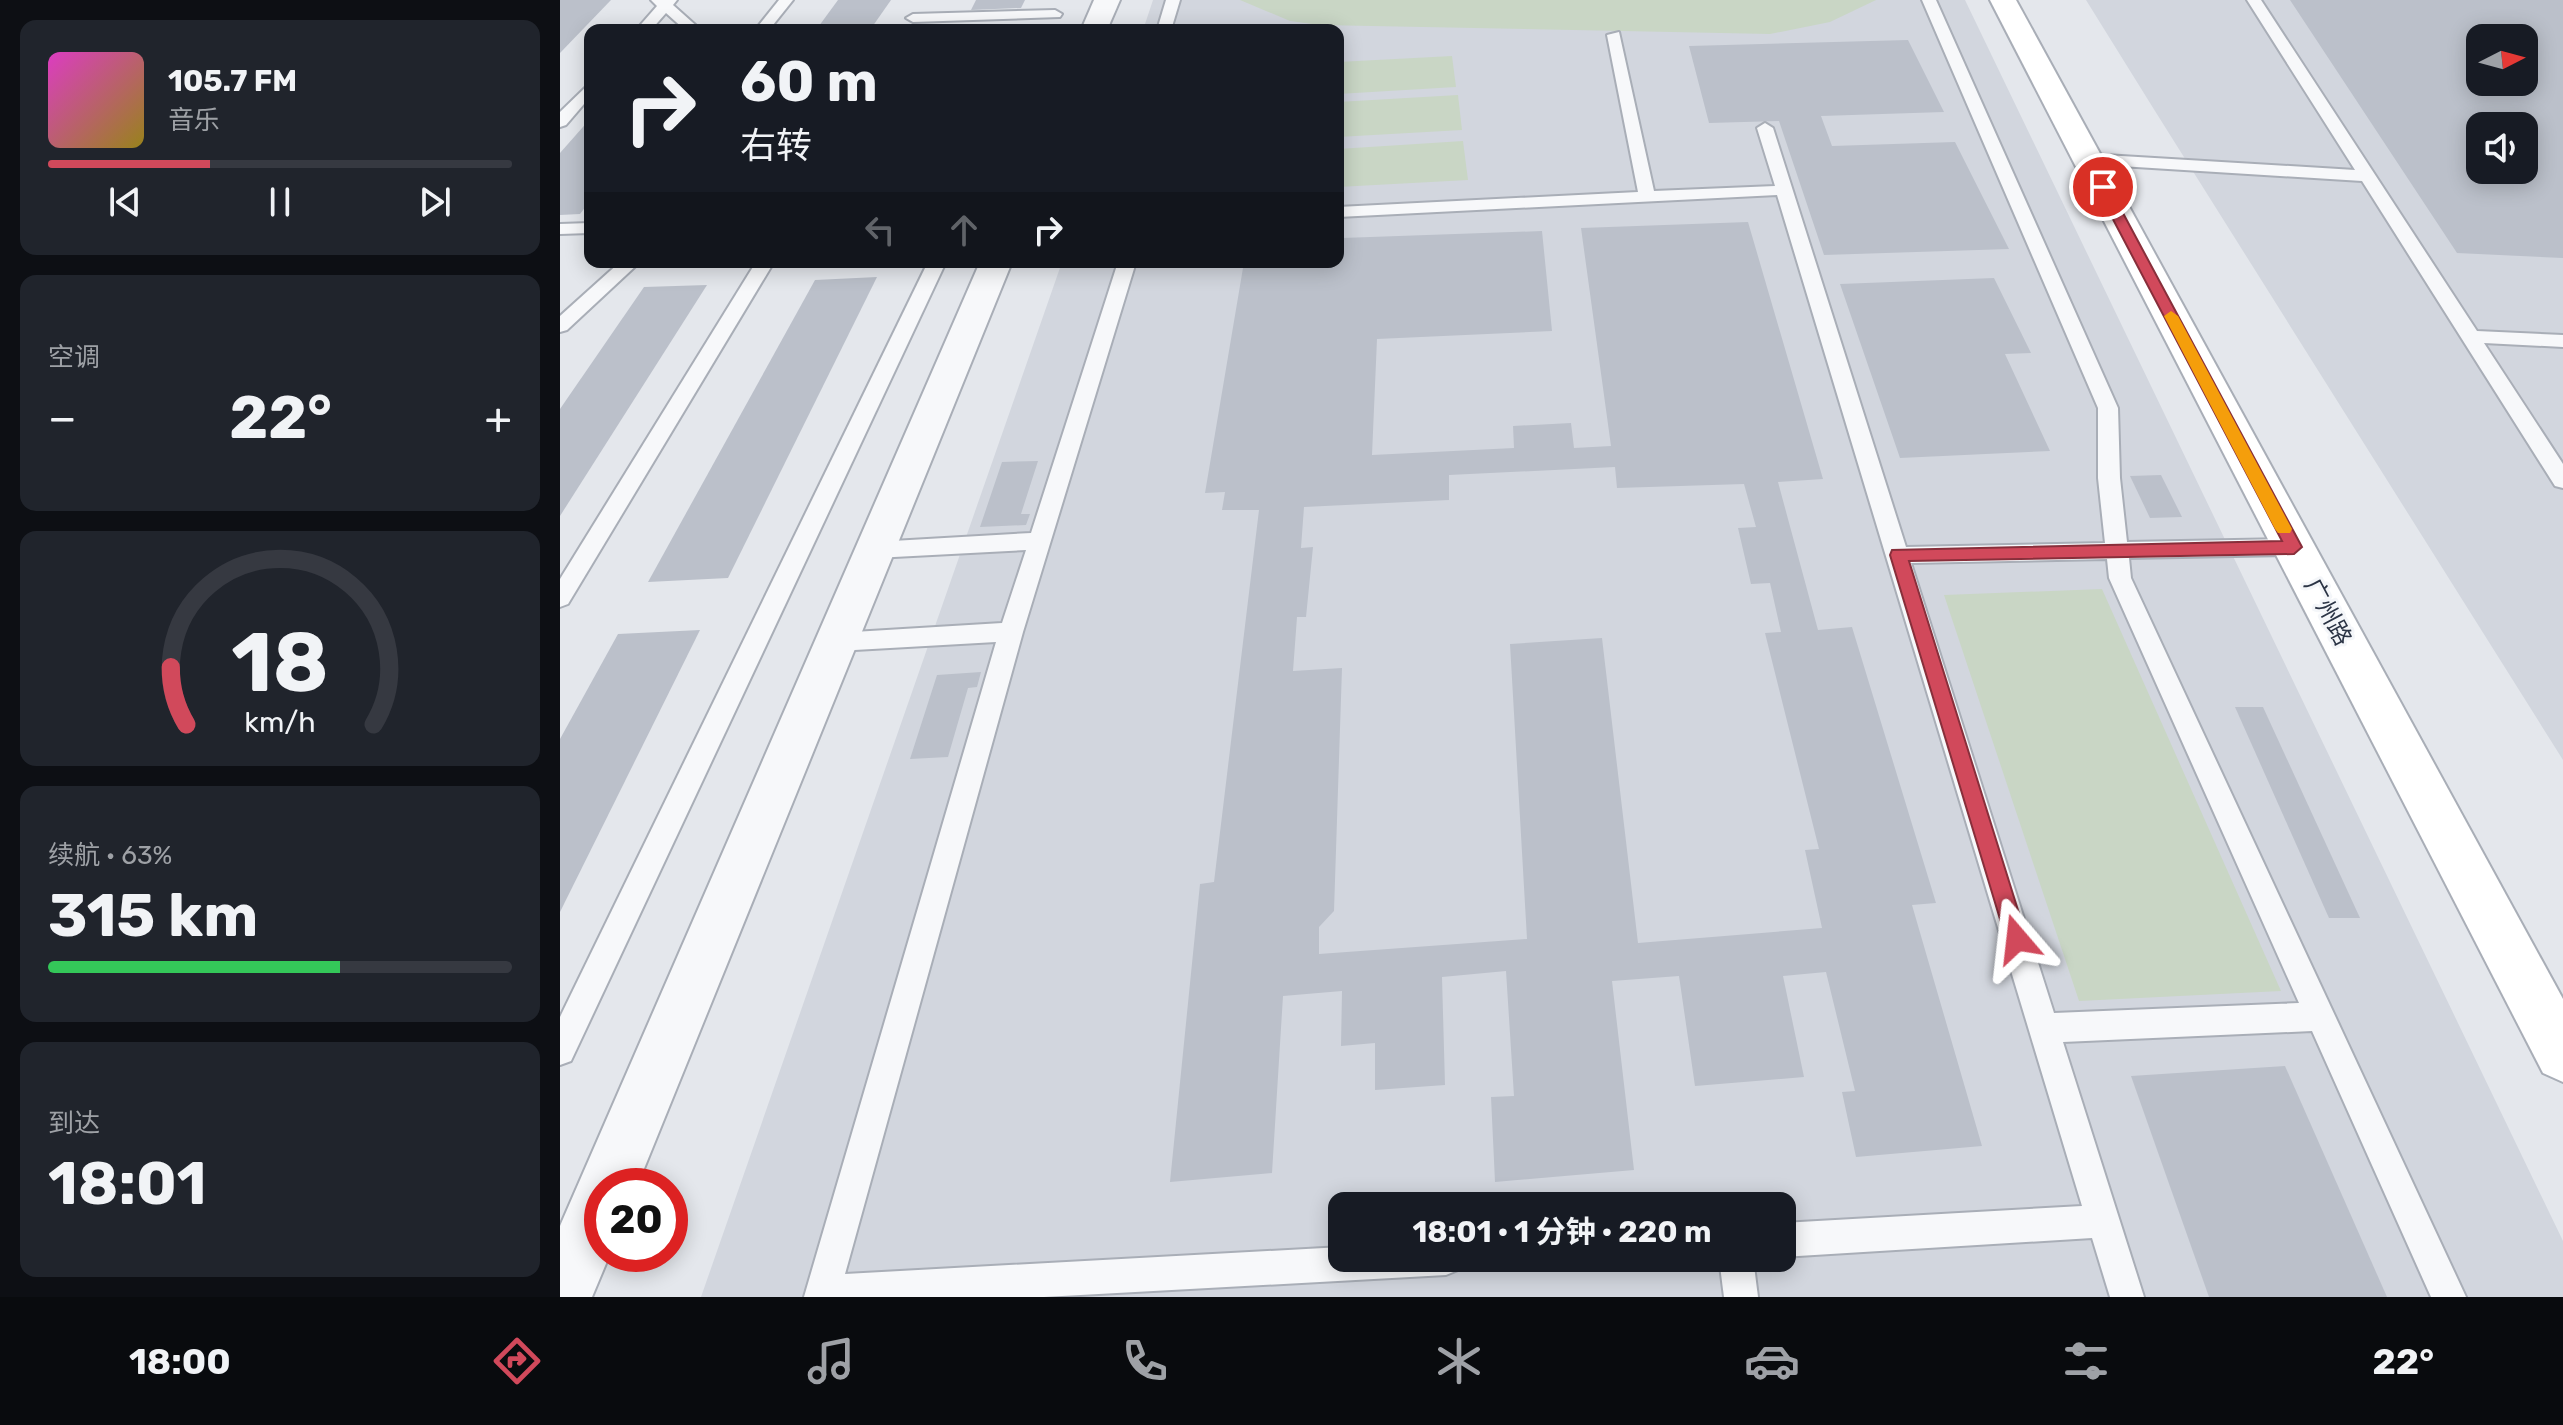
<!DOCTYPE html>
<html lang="zh">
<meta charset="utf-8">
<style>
:root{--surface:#171b24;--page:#20242c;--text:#f1f3f6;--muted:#9ea1a6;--line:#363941;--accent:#d1495b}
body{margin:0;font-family:Rubik,"Noto Sans SC",sans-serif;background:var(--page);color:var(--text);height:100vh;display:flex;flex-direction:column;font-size:30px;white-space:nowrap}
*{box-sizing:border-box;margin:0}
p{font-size:26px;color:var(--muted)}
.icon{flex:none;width:44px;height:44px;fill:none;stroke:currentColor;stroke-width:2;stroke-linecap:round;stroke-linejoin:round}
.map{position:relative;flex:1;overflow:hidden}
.drawer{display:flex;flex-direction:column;gap:20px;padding:20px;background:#0d0f14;width:560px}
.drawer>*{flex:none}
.hud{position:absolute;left:24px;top:24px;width:760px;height:244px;border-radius:16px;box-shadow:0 4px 20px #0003;background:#171b24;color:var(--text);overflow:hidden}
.needle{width:52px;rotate:84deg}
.fabs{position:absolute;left:1906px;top:24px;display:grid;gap:16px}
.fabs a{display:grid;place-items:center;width:72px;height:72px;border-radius:16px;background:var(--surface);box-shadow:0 4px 20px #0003;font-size:40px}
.speed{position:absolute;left:24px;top:1168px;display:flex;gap:16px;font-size:40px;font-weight:700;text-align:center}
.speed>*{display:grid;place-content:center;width:104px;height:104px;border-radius:50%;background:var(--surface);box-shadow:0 4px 20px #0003;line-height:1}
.speed .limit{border:12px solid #d22;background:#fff;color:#111}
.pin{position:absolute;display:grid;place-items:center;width:68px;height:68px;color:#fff;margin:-34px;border:4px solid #fff;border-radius:50%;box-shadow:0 2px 8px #0007}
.me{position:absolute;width:88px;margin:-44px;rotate:343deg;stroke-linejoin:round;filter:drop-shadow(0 0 6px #0008)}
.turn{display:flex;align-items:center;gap:28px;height:168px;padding:0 24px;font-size:36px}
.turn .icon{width:104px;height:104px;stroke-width:2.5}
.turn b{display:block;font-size:56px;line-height:68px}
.lanes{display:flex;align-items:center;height:76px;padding:0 24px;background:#0003;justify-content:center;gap:40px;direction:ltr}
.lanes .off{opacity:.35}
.big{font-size:60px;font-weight:700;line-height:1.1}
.drawer .widget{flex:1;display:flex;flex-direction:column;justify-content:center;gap:12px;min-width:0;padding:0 28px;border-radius:16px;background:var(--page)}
.drawer .dial{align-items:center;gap:0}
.dial svg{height:208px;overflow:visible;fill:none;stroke:var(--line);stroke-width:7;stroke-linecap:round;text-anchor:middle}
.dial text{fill:var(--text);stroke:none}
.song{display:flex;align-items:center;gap:24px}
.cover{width:96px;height:96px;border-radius:12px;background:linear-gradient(135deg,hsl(310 70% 55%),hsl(50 70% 35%))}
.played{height:8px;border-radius:4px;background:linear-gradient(90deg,var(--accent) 35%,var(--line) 35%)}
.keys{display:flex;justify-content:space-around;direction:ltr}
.heat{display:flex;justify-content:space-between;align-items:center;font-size:44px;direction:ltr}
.charge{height:12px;border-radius:6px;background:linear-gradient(90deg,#34c759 63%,var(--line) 0)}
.trip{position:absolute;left:768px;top:1192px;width:468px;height:80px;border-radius:16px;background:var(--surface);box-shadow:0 4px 20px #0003;font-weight:700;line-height:80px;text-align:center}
.dock{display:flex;height:128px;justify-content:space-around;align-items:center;background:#090b0e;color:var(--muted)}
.dock .icon{width:56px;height:56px}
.dock .on{color:var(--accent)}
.dock b{font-size:36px;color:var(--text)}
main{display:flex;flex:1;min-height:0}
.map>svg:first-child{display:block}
</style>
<main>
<section class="drawer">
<div class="widget">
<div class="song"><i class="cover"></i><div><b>105.7 FM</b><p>音乐</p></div></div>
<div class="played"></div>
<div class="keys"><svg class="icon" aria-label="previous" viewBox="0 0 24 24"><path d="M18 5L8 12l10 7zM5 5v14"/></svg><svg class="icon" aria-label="pause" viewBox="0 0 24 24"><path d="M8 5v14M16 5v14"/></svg><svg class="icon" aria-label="next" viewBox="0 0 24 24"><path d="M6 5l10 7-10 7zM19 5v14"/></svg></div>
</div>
<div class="widget"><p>空调</p>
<div class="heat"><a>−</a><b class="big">22°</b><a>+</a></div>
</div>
<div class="widget dial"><svg viewBox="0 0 100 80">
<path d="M14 69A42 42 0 1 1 86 69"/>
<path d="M14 69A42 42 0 0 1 8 47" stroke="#d1495b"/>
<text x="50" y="56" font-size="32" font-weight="700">18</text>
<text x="50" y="72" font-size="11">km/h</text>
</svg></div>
<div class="widget"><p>续航 · 63%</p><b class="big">315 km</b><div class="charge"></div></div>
<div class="widget"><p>到达</p><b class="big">18:01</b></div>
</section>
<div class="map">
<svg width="2003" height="1297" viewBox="0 0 2003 1297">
<rect width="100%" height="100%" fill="#e4e7ec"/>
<g fill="#d2d6de" fill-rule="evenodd">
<path d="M593 0H1405L2003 1241V1297H141L502 262H778V30H583ZM782 1206H1222V1258H782Z"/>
<path d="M1526 0H2003V760L1595 111ZM1920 38H1964V82H1920ZM1920 126H1964V170H1920Z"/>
</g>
<g fill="#c9d6c5">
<path d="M680 0H1316L1270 22 1210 34 760 25 730 21Z"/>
<path d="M892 56 896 87 778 94V62Z"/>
<path d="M898 95 902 130 778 137V102Z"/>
<path d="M903 141 908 180 778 187V149Z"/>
<path d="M1542 589 1721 991 1519 1001 1384 595Z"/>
</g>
<g fill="#bbc0ca" fill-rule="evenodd">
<path d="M0 0H51L0 53Z"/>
<path d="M278 0H331L310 30H256Z"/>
<path d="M416 0H465L461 8 411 10Z"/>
<path d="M1730 0H2003V258L1897 253ZM1920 38H1964V82H1920ZM1920 126H1964V170H1920Z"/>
<path d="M450 25 448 30H400L402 26Z"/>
<path d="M1348 40 1384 112 1261 116 1272 146 1395 142 1449 249 1264 255 1219 121 1149 123 1129 46Z"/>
<path d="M30 119V201L20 214 0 215V153Z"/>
<path d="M1188 222 1263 479 1218 482 1258 630 1292 627 1376 903 1352 905 1422 1146 1296 1157 1282 1092 1295 1091 1266 972 1223 976 1244 1077 1135 1086 1119 976 1052 981 1074 1170 935 1182 931 1097 954 1096 946 971 882 977 885 1085 815 1090V1043L781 1046 782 991 723 996 712 1173 610 1182 640 884 654 882 699 510H662L665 492 645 493 684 262H778V232H783L782 238 982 231 992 331 817 339 812 455 954 448 953 426 1011 423 1014 448 1051 446 1021 228ZM1055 467 1057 488 1184 484 1196 527 1178 528 1191 584 1210 583 1221 632 1205 633 1259 849 1245 850 1262 928 1078 943 1042 638 950 644 967 939 759 954V927L774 911 782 668 733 671 737 617H746L753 547 741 548 744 507 889 500V475Z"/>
<path d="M317 277 168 578 88 582 255 280Z"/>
<path d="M1434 278 1471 353 1445 354 1490 451 1340 458 1280 284Z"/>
<path d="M147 285 0 516V409L84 287Z"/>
<path d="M478 461 461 514H470L466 525 420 527 442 462Z"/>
<path d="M1601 475 1622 517 1590 518 1570 476Z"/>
<path d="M140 630 0 912V739L58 634Z"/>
<path d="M421 672 417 687 408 688 388 757 350 759 377 675Z"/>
<path d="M1675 707H1703L1800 918H1769Z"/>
<path d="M1725 1066 1827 1297H1649L1571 1076Z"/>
</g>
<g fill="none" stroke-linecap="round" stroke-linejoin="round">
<defs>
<g id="lane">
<path d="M91 0H117L113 5 141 30H125L106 13 91 30H76L97 6Z"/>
<path d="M219 0H233L209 30H195Z"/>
<path d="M606 0H620L611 30H597Z"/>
<path d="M1362 0H1376L1558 408 1560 478 1567 542 1734 539 1745 547 1734 555 1569 558 1571 578 1906 1297H1871L1752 1031 1503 1042 1584 1297H1550L1532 1238 1222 1257V1223L1522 1206 1217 195 778 217V207L1078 192 1047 35 1059 32 1094 191 1215 186 1197 128 1205 123 1213 128 1346 547 1545 543 1538 478V408ZM1547 559 1549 578 1739 1003 1494 1013 1351 563Z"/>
<path d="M1687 0H1701L1917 331 2003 335V347L1924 343 2003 464V488L1995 486 1802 181 1528 164 1520 159 1528 154 1795 170Z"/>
<path d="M495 10 502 14 500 17 353 22 346 18 353 14Z"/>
<path d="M30 83V97L6 125 0 127V112Z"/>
<path d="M30 223V233L0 234V224Z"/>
<path d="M60 262H80L7 330 0 332V316Z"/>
<path d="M196 262H214L8 604 0 607V579Z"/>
<path d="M368 262H386L11 1061 0 1065V1017Z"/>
<path d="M558 262H576L463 632 285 1274 782 1247V1258H903L898 1270 886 1275 484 1297H244L436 642 277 651 269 649 265 642 269 635 277 633 442 623 466 550 315 558 304 550 315 542 471 533Z"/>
<path d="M1159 1258H1193L1198 1297H1164Z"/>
</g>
<g id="street">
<path d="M534 0H560L547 30H521Z"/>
<path d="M420 262H452L77 1186H42V1254H50L32 1297H0V1226Z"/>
</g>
<path id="secondary" d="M1430 0H1456L2003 999V1082L1983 1073Z"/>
</defs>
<use href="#lane" stroke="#a9aeb7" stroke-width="4"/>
<use href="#street" stroke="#a9aeb7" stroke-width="4"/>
<use href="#secondary" stroke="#a9aeb7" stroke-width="4"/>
<use href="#lane" fill="#f7f8fa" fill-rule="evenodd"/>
<use href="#street" fill="#f7f8fa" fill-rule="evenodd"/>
<use href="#secondary" fill="#fff" fill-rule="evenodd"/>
</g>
<path fill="#d1495b" stroke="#882f3b" stroke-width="2" d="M1538 185 1549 187 1742 547 1734 554 1349 561 1467 939 1464 947 1457 949 1449 947 1446 939 1330 555 1332 550 1722 541 1536 187Z"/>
<path fill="#f59e0b" d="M1611 311 1618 316 1732 529 1730 533H1718L1715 529 1604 316Z"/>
<g text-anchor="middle" stroke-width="6" stroke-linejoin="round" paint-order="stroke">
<g font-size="24" fill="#2b3445" stroke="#f4f6f9">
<text transform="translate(1768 612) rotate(62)" y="8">广州路</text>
</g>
</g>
</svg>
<div class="fabs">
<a><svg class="needle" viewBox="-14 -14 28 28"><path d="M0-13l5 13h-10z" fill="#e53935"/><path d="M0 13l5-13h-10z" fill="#9ea1a6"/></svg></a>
<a><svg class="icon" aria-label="sound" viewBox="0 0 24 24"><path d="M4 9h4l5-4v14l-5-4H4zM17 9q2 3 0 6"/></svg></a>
</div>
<div class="speed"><div class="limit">20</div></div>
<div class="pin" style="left:1543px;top:187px;background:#d93025"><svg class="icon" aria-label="arrive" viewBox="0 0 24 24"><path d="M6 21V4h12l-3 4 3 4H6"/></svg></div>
<svg class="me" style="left:1457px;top:939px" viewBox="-20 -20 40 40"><path d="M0-17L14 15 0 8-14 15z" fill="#d1495b" stroke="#fff" stroke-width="4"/></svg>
<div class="trip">18:01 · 1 分钟 · 220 m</div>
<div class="hud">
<div class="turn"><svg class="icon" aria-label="right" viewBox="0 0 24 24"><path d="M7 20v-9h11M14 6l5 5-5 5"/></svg><div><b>60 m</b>右转</div></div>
<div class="lanes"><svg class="icon off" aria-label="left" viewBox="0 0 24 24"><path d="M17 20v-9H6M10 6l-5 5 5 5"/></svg><svg class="icon off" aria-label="ahead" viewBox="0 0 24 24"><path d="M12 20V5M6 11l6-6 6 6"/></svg><svg class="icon" aria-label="right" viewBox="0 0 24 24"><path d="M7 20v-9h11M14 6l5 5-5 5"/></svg></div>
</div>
</div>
</main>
<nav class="dock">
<b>18:00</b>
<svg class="icon on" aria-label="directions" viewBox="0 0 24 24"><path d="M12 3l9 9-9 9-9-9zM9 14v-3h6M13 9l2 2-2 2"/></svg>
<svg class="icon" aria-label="music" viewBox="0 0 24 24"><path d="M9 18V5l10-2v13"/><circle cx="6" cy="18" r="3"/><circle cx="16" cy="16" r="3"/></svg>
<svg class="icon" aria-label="phone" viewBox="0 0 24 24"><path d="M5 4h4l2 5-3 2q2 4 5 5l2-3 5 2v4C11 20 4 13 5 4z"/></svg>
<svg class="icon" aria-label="climate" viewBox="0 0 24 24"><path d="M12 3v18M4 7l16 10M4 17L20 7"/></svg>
<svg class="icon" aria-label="car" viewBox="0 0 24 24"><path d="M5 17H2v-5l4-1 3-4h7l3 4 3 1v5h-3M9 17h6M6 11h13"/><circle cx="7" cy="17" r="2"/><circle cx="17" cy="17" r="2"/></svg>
<svg class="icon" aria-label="filters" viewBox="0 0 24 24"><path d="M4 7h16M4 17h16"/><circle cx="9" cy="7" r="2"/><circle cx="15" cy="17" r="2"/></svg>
<b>22°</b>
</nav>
